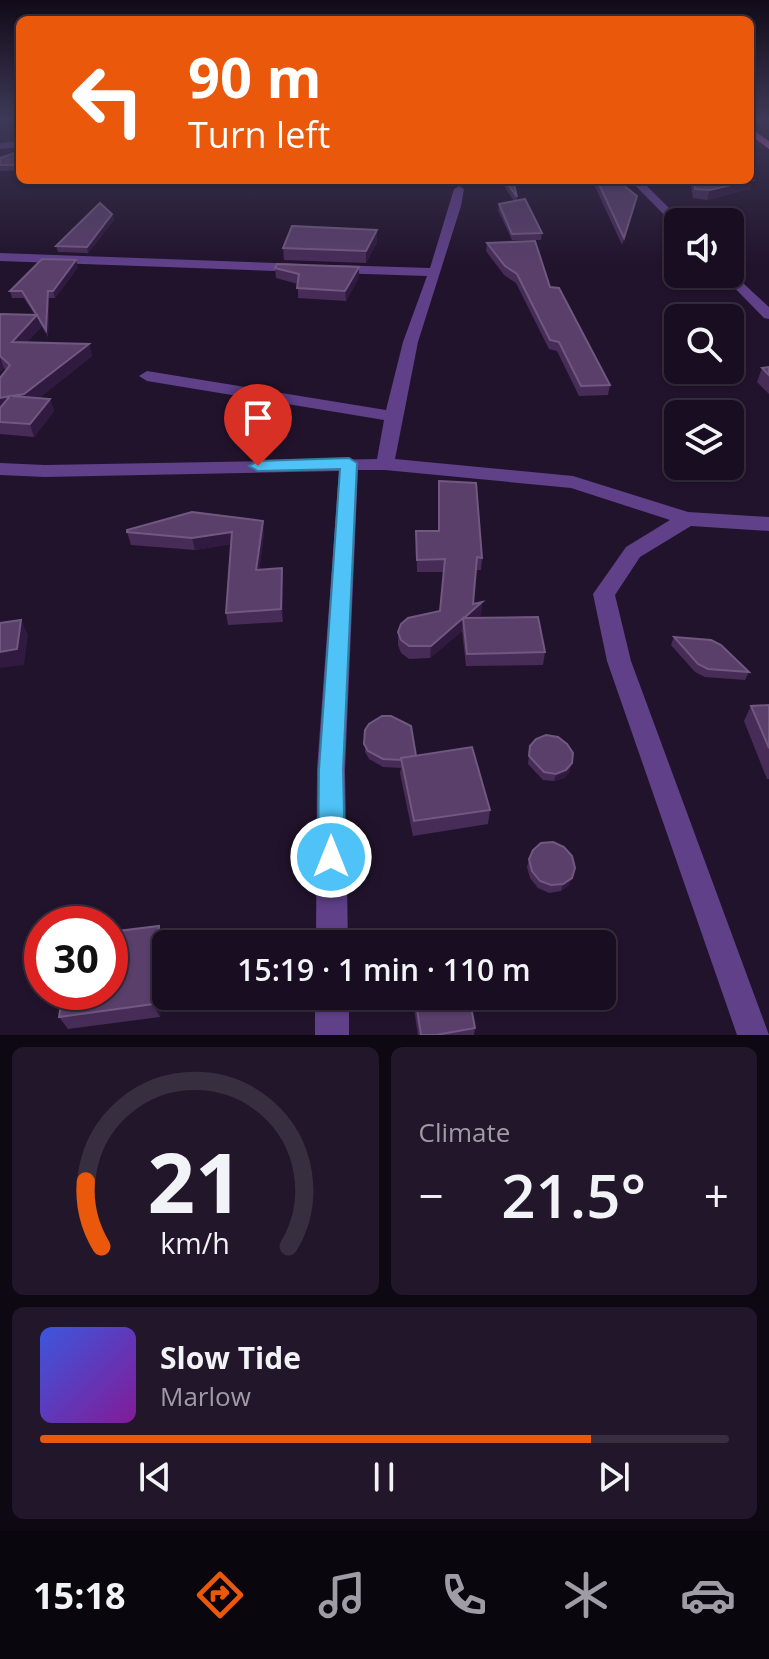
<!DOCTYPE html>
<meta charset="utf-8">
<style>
:root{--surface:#190e21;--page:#22172a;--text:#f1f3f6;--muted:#9f9ca5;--line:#372e3f;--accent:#ea580c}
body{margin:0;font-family:"Open Sans",sans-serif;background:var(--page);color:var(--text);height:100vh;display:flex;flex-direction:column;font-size:30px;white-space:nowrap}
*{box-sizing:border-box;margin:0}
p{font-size:26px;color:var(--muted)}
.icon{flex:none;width:44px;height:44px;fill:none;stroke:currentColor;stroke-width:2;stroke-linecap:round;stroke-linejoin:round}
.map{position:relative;height:1035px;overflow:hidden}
.panel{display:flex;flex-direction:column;gap:12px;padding:12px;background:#0e0812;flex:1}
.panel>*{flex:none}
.top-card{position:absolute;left:16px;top:16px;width:738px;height:168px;border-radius:12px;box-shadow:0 2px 6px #0004,0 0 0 2px var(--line);background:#ea580c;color:#fff;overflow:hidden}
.fabs{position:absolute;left:664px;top:208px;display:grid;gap:16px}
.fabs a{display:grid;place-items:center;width:80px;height:80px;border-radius:12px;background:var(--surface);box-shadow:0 2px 6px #0004,0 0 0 2px var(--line);font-size:40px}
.speed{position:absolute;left:24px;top:906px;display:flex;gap:16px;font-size:40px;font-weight:700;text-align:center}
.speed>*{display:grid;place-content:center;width:104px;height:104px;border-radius:50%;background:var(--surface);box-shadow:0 2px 6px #0004,0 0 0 2px var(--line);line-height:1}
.speed .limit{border:12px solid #d22;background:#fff;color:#111}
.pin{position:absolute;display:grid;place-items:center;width:68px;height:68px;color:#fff;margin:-82px -34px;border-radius:50% 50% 50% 0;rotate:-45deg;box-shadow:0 0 8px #0007}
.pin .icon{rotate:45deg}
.me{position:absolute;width:88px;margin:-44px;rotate:0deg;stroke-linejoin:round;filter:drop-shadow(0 0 6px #0008)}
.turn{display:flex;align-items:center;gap:28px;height:168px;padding:0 40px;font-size:36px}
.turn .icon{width:104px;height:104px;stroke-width:2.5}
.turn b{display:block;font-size:56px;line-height:68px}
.big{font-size:60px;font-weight:600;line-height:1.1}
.panel .widget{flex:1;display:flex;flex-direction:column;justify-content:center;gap:12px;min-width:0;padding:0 28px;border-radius:12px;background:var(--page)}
.panel .dial{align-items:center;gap:0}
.dial svg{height:208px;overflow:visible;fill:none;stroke:var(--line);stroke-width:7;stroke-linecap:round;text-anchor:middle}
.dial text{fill:var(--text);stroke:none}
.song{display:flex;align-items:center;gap:24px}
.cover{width:96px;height:96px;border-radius:12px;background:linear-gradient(135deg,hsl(230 70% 55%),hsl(290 70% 35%))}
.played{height:8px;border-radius:4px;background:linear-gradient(90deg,var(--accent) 80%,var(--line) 80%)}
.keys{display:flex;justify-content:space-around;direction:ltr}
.heat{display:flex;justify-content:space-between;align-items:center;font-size:44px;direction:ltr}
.panel .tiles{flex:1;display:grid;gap:12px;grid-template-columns:1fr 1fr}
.widget:last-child{grid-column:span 2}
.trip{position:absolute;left:152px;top:930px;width:464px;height:80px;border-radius:12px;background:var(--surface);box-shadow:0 2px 6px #0004,0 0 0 2px var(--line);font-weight:600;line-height:80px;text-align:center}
.tab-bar{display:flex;height:128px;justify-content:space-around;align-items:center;background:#0a060d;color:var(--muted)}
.tab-bar .icon{width:56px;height:56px}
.tab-bar .current{color:var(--accent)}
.tab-bar b{font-size:36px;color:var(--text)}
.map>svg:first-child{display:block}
</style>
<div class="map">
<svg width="769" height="1035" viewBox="0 0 769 1035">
<rect width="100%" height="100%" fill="#21132c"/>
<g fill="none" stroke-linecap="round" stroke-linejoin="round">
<g fill="#5f4089" fill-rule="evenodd">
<path d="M20 141V147L0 149V143Z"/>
<path d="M630 180H641L683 222H678V227L674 225Z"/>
<path d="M459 186 464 189 461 206 418 342 395 459 573 476 688 512 769 517V531L691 526 640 557 615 595 631 661 769 1035H737L607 661 593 594 626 547 670 520 571 488 385 470H358L345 770 348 944H316L317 770 339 471 45 477 0 475V463L45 465 377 459 384 420 147 381 139 376 147 371 386 410 403 342 427 276 334 273 328 269 334 265 430 268 454 189Z"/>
<path d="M0 253 302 264 308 268 302 272 0 261Z"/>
<path d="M730 271 769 307V319L764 318 721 274H730Z"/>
<rect x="315" y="996" width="34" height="39"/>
</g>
<path fill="#fa6af6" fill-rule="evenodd" d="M750 128 769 141V149L750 135Z"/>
</g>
<g fill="#472c58">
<path d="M20 151V170L0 171V158Z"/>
<path d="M500 180H513L517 201 542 233 541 240H512L498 210 499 204 514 201Z"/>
<path d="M592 180H617L635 203 622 245Z"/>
<path d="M690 180H750V189L707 200 693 198Z"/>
<path d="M112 214 114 220 88 253 58 252 56 246Z"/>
<path d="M377 242 366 263 284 260 283 248Z"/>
<path d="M487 243 550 287 610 385 608 395 579 396 557 351 549 349 516 283 504 275 486 251Z"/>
<path d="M78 267 55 298H49L48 337 39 322 41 327 26 343 89 344 92 356 39 398 50 399 54 411 34 437 0 434V378L6 370 4 368 1 371 0 370V314L35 315 24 298H12L10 291Z"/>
<path d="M359 267V277L346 301 298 298V284L276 278 275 268Z"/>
<path d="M769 367V394L757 382 762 368Z"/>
<path d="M416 531 482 558 481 570H476L473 604 482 602 481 615 478 617 545 652 543 665 466 666 462 631 430 658 409 659 401 653 398 645V632L440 611 444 572H417Z"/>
<path d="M127 532 264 533 259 570 283 580V622L228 625 226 613 231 544 195 550 131 545Z"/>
<path d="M674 637 749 672 745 680 705 677 695 672 671 645Z"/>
<path d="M769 705V779H767L744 721 751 706Z"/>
<path d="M365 730 416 756 490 810 488 824 413 836 400 773 401 768 383 767 369 759 365 752Z"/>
<path d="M530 746 570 771 564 778 554 781 543 780 528 764Z"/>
<path d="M529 859 569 885 561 891 549 893 538 888 530 878 527 867Z"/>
<path d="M159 926 165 940 160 1017 68 1029 59 1017Z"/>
<path d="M412 996H469L475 1028 474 1035H418Z"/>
</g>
<g fill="#301a3f">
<path d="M753 180 750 189 707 200 710 190Z"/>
<path d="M112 214 114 220 88 253 87 247Z"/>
<path d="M377 230V242L366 263V251Z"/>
<path d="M76 260 78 267 55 298 53 291Z"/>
<path d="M359 267V277L346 301 345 291Z"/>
<path d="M48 291 49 298 48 337 46 330Z"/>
<path d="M37 315 41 327 16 354 12 342Z"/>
<path d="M89 344 92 356 28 407 12 396Z"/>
<path d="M0 357 4 368 1 371 0 369Z"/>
<path d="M10 396 0 411V398Z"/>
<path d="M50 399 54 411 34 437 30 424Z"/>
<path d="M263 521 264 533 258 582 256 570Z"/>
<path d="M232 532 234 544 195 550 192 538Z"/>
<path d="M282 568 283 580V622L281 609Z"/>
<path d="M482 602 481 615 465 629 464 618Z"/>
<path d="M463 618 462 631 430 658 431 646Z"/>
<path d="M21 620 28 635 24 665 0 668V652Z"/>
<path d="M572 763 570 771 564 778 554 781 556 774Z"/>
<path d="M572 878 569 885 561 891 563 884Z"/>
<path d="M159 926 165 940 160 1017 153 1004Z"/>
</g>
<g fill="#593f6a" stroke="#705881" stroke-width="2">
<path d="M20 151V165H0V158Z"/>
<path d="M750 177 753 180 710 190 695 189 694 180H750Z"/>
<path d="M505 180H513L517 197Z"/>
<path d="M597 180H617L637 196 624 238Z"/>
<path d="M525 199 542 233 512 234 499 204Z"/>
<path d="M100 203 112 214 87 247 56 246Z"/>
<path d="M292 226 377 230 366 251 283 248Z"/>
<path d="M535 241 550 287 559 288 610 385 581 386 559 342 550 340 517 274 505 266 487 243Z"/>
<path d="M42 259 76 260 53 291H48L46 330 22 291H10Z"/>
<path d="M277 264 359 267 345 291 297 288 299 274 275 268Z"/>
<path d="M0 314 37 315 12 342 89 344 24 394 12 396 50 399 30 424 0 422V408L10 396 0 398V378L10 365 0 356Z"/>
<path d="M769 367V375L762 368Z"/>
<path d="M439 481 476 483 482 558 477 557 473 604 482 602 464 618 538 617 545 652 467 654 463 618 431 646H409L401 640 398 632 401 624 408 618 440 611 445 559 417 560 416 531H439Z"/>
<path d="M192 512 263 521 256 570 282 568 281 609 226 613 232 532 192 538 127 532V530Z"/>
<path d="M21 620 17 649 0 652V623Z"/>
<path d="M674 637 711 640 721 645 749 672 708 669 698 664Z"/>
<path d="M769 705V748L751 706Z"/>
<path d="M382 716H391L411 726 416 756 401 758V760L383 759 368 751 364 744 365 730 369 724Z"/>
<path d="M546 735 558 737 567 744 573 753 572 763 566 770 556 774 544 772 529 756 530 746 536 739Z"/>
<path d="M472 747 490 810 414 821 401 758Z"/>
<path d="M553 842 564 847 572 856 575 868 572 878 563 884 551 885 540 881 532 871 529 859 533 850 541 843Z"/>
<path d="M159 926 153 1004 59 1017 63 992H110V932Z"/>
<path d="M457 937 458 944H413Z"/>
<path d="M415 996H469L475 1028 436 1035H421Z"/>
</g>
<linearGradient id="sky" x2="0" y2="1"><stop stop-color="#120a18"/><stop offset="0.45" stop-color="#3d3956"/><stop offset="1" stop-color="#3d3956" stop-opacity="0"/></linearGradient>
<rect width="769" height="264" fill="url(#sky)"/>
<path fill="#4fc3f7" stroke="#337fa1" stroke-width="2" d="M349 458 357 463 343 770 345 857 341 866 331 870 322 866 318 857 319 770 340 469 258 471 249 466 258 461Z"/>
</svg>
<div class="fabs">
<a><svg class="icon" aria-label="sound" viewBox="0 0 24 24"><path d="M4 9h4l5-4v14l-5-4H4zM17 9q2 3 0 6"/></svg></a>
<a><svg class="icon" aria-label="search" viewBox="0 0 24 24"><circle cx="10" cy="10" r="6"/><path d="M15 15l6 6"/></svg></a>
<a><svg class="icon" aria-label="layers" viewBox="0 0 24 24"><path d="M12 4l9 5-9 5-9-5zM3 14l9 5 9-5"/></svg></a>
</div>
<div class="speed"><div class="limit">30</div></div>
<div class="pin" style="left:258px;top:466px;background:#d93025"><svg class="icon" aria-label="arrive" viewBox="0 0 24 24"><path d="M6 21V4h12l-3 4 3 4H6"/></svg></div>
<svg class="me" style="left:331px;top:857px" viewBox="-20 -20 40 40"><circle r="17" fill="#4fc3f7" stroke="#fff" stroke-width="3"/><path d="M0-11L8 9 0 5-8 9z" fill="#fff"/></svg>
<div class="trip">15:19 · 1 min · 110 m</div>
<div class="top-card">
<div class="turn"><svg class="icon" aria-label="left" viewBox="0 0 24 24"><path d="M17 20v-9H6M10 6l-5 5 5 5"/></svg><div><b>90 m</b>Turn left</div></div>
</div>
</div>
<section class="panel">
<div class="tiles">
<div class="widget dial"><svg viewBox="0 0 100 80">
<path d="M14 69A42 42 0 1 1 86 69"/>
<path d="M14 69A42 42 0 0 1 8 44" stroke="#ea580c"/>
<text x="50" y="56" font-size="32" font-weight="700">21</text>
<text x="50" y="72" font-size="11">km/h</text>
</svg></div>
<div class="widget"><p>Climate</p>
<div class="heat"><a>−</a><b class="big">21.5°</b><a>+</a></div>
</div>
<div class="widget">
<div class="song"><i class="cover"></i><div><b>Slow Tide</b><p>Marlow</p></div></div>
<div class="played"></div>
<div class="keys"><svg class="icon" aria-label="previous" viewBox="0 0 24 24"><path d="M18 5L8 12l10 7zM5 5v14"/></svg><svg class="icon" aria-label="pause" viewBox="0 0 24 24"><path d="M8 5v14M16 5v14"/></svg><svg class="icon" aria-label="next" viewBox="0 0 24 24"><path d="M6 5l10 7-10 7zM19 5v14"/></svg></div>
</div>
</div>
</section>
<nav class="tab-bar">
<b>15:18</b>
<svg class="icon current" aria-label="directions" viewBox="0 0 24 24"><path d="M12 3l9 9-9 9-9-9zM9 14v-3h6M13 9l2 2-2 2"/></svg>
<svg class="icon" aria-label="music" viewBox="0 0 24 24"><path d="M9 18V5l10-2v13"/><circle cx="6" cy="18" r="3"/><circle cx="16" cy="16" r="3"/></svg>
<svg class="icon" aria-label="phone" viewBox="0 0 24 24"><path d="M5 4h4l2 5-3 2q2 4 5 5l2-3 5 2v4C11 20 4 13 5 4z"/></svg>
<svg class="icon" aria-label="climate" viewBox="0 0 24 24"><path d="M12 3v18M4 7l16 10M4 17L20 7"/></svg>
<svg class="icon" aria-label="car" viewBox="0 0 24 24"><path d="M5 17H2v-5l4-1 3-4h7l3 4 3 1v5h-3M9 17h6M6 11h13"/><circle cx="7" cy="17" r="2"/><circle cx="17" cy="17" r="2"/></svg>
</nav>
